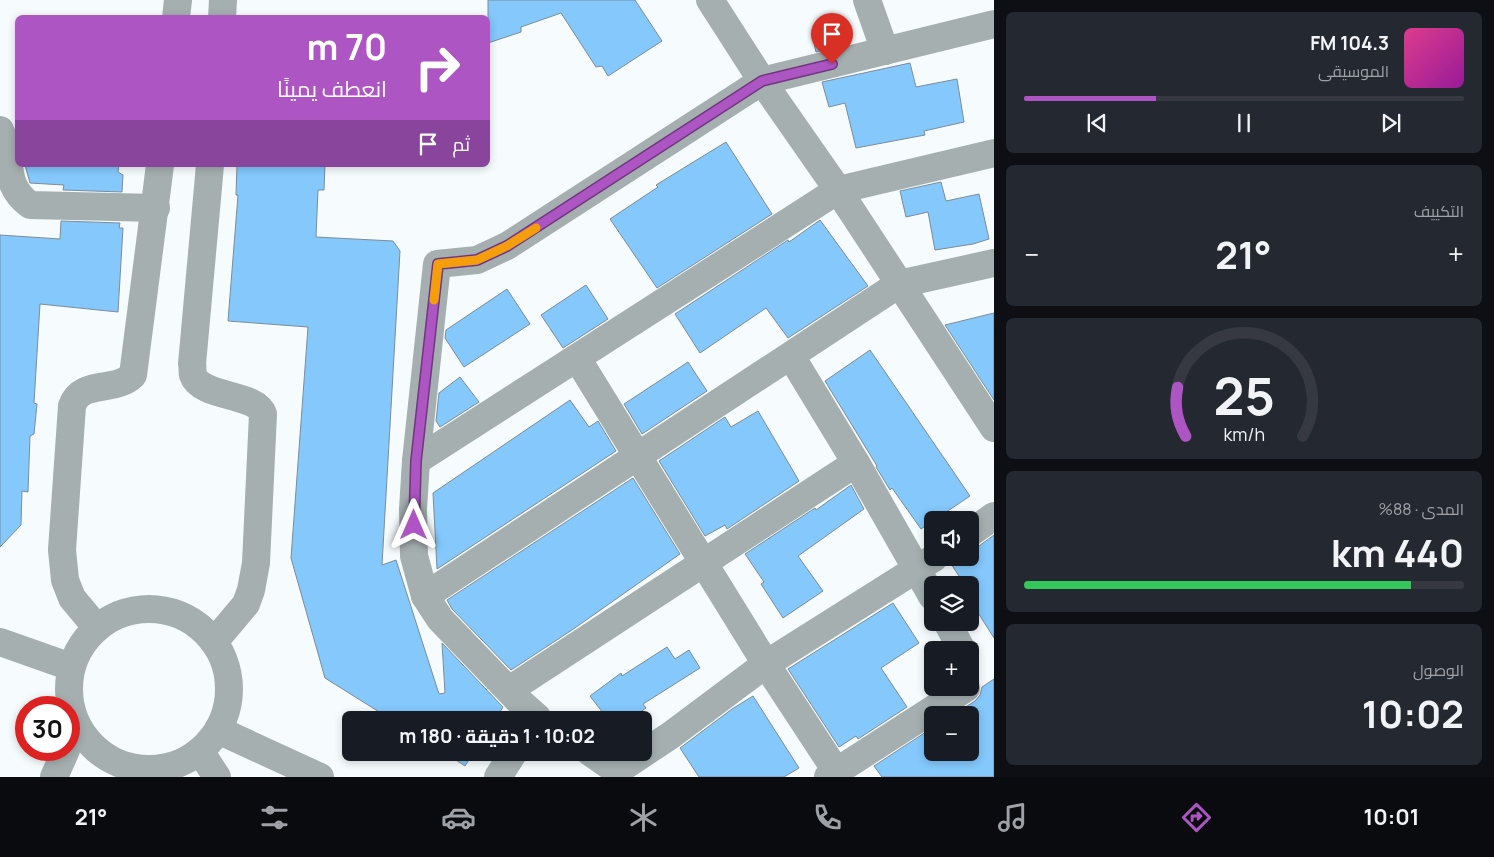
<!DOCTYPE html>
<html lang="ar">
<meta charset="utf-8">
<style>
:root{--surface:#171b24;--page:#242831;--text:#f1f3f6;--muted:#9ea1a6;--line:#363941;--accent:#ac55c3}
body{margin:0;font-family:Manrope,Cairo,sans-serif;background:var(--page);color:var(--text);direction:rtl;height:100vh;display:flex;flex-direction:column;font-size:19px;white-space:nowrap}
*{box-sizing:border-box;margin:0}
p{font-size:16px;color:var(--muted)}
.icon{flex:none;width:28px;height:28px;fill:none;stroke:currentColor;stroke-width:2;stroke-linecap:round;stroke-linejoin:round}
.map{position:relative;flex:1;overflow:hidden;direction:ltr}
.details{display:flex;flex-direction:column;gap:12px;padding:12px;background:#0d0f14;width:500px}
.details>*{flex:none}
.top-card{position:absolute;left:15px;top:15px;width:475px;height:152px;border-radius:8px;box-shadow:0 2px 8px #0003;direction:rtl;background:#ac55c3;color:#fff;overflow:hidden}
.fabs{position:absolute;left:924px;top:511px;display:grid;gap:10px}
.fabs a{display:grid;place-items:center;width:55px;height:55px;border-radius:8px;background:var(--surface);box-shadow:0 2px 8px #0003;font-size:25px}
.speed{position:absolute;left:15px;top:696px;display:flex;gap:10px;font-size:25px;font-weight:700;text-align:center}
.speed>*{display:grid;place-content:center;width:65px;height:65px;border-radius:50%;background:var(--surface);box-shadow:0 2px 8px #0003;line-height:1}
.speed .limit{border:8px solid #d22;background:#fff;color:#111}
.pin{position:absolute;display:grid;place-items:center;width:42px;height:42px;color:#fff;margin:-51px -21px;border-radius:50% 50% 50% 0;rotate:-45deg;box-shadow:0 0 5px #0007}
.pin .icon{rotate:45deg}
.me{position:absolute;width:55px;margin:-28px;rotate:0deg;stroke-linejoin:round;filter:drop-shadow(0 0 4px #0008)}
.turn{display:flex;align-items:center;gap:18px;height:105px;padding:0 20px;font-size:22px}
.turn .icon{width:65px;height:65px;stroke-width:2.5}
.turn b{display:block;font-size:35px;line-height:42px}
.then{display:flex;align-items:center;height:48px;padding:0 20px;background:#0003;gap:10px;font-size:19px}
.big{font-size:38px;font-weight:700;line-height:1.1}
.details .card{flex:1;display:flex;flex-direction:column;justify-content:center;gap:8px;min-width:0;padding:0 18px;border-radius:8px;background:var(--page)}
.details .dial{align-items:center;gap:0}
.dial svg{height:130px;overflow:visible;fill:none;stroke:var(--line);stroke-width:7;stroke-linecap:round;text-anchor:middle}
.dial text{fill:var(--text);stroke:none}
.song{display:flex;align-items:center;gap:15px}
.cover{width:60px;height:60px;border-radius:8px;background:linear-gradient(135deg,hsl(330 70% 55%),hsl(300 70% 35%))}
.played{height:5px;border-radius:2px;background:linear-gradient(90deg,var(--accent) 30%,var(--line) 30%)}
.keys{display:flex;justify-content:space-around;direction:ltr}
.heat{display:flex;justify-content:space-between;align-items:center;font-size:28px;direction:ltr}
.charge{height:8px;border-radius:4px;background:linear-gradient(90deg,#34c759 88%,var(--line) 0)}
.trip{position:absolute;left:342px;top:711px;width:310px;height:50px;border-radius:8px;background:var(--surface);box-shadow:0 2px 8px #0003;font-weight:700;line-height:50px;text-align:center;direction:rtl}
.tab-bar{display:flex;height:80px;justify-content:space-around;align-items:center;background:#090b0e;color:var(--muted)}
.tab-bar .icon{width:35px;height:35px}
.tab-bar .on{color:var(--accent)}
.tab-bar b{font-size:22px;color:var(--text)}
main{display:flex;flex:1;min-height:0}
.map>svg:first-child{display:block}
</style>
<main>
<section class="details">
<div class="card">
<div class="song"><i class="cover"></i><div><b>104.3 FM</b><p>الموسيقى</p></div></div>
<div class="played"></div>
<div class="keys"><svg class="icon" aria-label="previous" viewBox="0 0 24 24"><path d="M18 5L8 12l10 7zM5 5v14"/></svg><svg class="icon" aria-label="pause" viewBox="0 0 24 24"><path d="M8 5v14M16 5v14"/></svg><svg class="icon" aria-label="next" viewBox="0 0 24 24"><path d="M6 5l10 7-10 7zM19 5v14"/></svg></div>
</div>
<div class="card"><p>التكييف</p>
<div class="heat"><a>−</a><b class="big">21°</b><a>+</a></div>
</div>
<div class="card dial"><svg viewBox="0 0 100 80">
<path d="M14 69A42 42 0 1 1 86 69"/>
<path d="M14 69A42 42 0 0 1 9 39" stroke="#ac55c3"/>
<text x="50" y="56" font-size="32" font-weight="700">25</text>
<text x="50" y="72" font-size="11">km/h</text>
</svg></div>
<div class="card"><p>المدى · 88%</p><b class="big">440 km</b><div class="charge"></div></div>
<div class="card"><p>الوصول</p><b class="big">10:02</b></div>
</section>
<div class="map">
<svg width="994" height="777" viewBox="0 0 994 777">
<rect width="100%" height="100%" fill="#f6fbfd"/>
<g fill="#84c8fc" stroke="#7c8c99">
<path d="M488 0H635L662 41 608 76 602 66 596 67 561 13 521 27V32L488 43Z"/>
<path d="M833 30 837 47 816 52 812 35Z"/>
<path d="M910 63 916 87 957 79 964 122 924 131 925 135 856 148 845 103 829 107 822 82Z"/>
<path d="M726 142 772 214 657 288 610 219 658 187 656 185Z"/>
<path d="M25 165H119L118 172 123 175 122 192 63 190 64 185 30 183Z"/>
<path d="M237 165H325L324 190H318L316 237 393 241 400 251 382 565 396 560 439 694 445 693 442 643 503 707 495 720H392L325 678 291 558 308 327 228 321 238 195H236Z"/>
<path d="M941 182 946 201 979 194 989 239 973 244 935 250 928 212 906 217 900 191Z"/>
<path d="M820 220 868 286 788 338 766 308 700 353 675 314 788 240 789 242Z"/>
<path d="M61 221 120 223 119 228H123L118 312 40 304 34 403 37 404 34 434 30 436 28 492 22 491 21 525 0 547V235L60 239Z"/>
<path d="M586 285 608 319 563 348 541 315Z"/>
<path d="M507 289 530 324 464 367 445 338 446 330Z"/>
<path d="M994 313V400L945 325Z"/>
<path d="M870 350 970 496 921 529 892 488 890 490 876 467 877 466 825 381Z"/>
<path d="M688 362 707 391 642 434 624 404Z"/>
<path d="M460 377 479 402 440 427 436 421 439 393Z"/>
<path d="M570 400 589 427 598 421 616 451 437 569 433 493Z"/>
<path d="M758 411 799 481 727 529 725 525 705 536 659 461 725 417 731 427Z"/>
<path d="M633 478 680 554 572 630 511 670 452 609 447 600Z"/>
<path d="M851 485 864 509 798 556 823 591 783 618 761 584 764 582 745 554 815 508 816 510Z"/>
<path d="M994 535V638L970 600V585H965L949 561 950 558H970V548L979 546Z"/>
<path d="M893 603 919 643 881 668 907 707 858 739 856 736 839 747 788 669Z"/>
<path d="M667 647 675 659 689 650 700 668 643 704 646 708 629 720H612L605 711 603 713 590 696 621 673 622 676Z"/>
<path d="M994 679V777H882L874 766 932 728V752H970V715H953L975 701 980 695 982 687Z"/>
<path d="M753 696 799 768 784 777H699L680 748 732 709Z"/>
<path d="M444 752H474L465 766Z"/>
</g>
<g fill="none" stroke-linecap="round" stroke-linejoin="round">
<g stroke="#a5afb0" stroke-width="28">
<path d="M710 0 762 81 838 190 994 428"/>
<path d="M867 0 885 51"/>
<path d="M176 18 178 0"/>
<path d="M222 18 223 0"/>
<path d="M0 130C15 159 0 182 30 205L156 208"/>
<path d="M210 165 192 364C193 367 192 372 193 375 201 398 256 393 263 414L256 563 251 590 246 604 214 642"/>
<path d="M791 356 856 463 932 596"/>
<path d="M577 358 766 664 840 777"/>
<path d="M416 461 838 190 994 153"/>
<path d="M970 533 994 516"/>
<path d="M425 596 899 284 994 263"/>
<path d="M947 622 962 650"/>
<path d="M97 628 72 598 65 580 62 550 72 406C81 379 115 393 133 375L160 165"/>
<path d="M509 690 856 463"/>
<path d="M535 720 537 717 520 702 440 619 425 596 414 556 413 509 416 461 437 264 477 260 507 246 762 81 994 24"/>
<path d="M69 743 76 725"/>
<path d="M200 751 217 777"/>
<path d="M590 752 617 771 671 735 766 664 934 558"/>
<path d="M54 777 66 750"/>
<path d="M498 777 514 752"/>
<path d="M828 777 966 688"/>
</g>
<g stroke="#a5afb0" stroke-width="28">
<circle cx="149" cy="689" r="80"/>
<path d="M0 642 71 667"/>
<path d="M218 730 320 777"/>
</g>
</g>
<g fill="none" stroke-linecap="round" stroke-linejoin="round">
<defs>
<path id="route" d="M414 525 416 461 438 264 477 260 507 246 762 81 832 64"/>
</defs>
<use href="#route" stroke="#70377f" stroke-width="12"/>
<use href="#route" stroke="#ac55c3" stroke-width="9"/>
<path stroke="#f59e0b" stroke-width="9" d="M434 300 438 264 477 260 507 246 536 228"/>
</g>
</svg>
<div class="fabs">
<a><svg class="icon" aria-label="sound" viewBox="0 0 24 24"><path d="M4 9h4l5-4v14l-5-4H4zM17 9q2 3 0 6"/></svg></a>
<a><svg class="icon" aria-label="layers" viewBox="0 0 24 24"><path d="M12 4l9 5-9 5-9-5zM3 14l9 5 9-5"/></svg></a>
<a>+</a>
<a>−</a>
</div>
<div class="speed"><div class="limit">30</div></div>
<div class="pin" style="left:832px;top:64px;background:#d93025"><svg class="icon" aria-label="arrive" viewBox="0 0 24 24"><path d="M6 21V4h12l-3 4 3 4H6"/></svg></div>
<svg class="me" style="left:414px;top:525px" viewBox="-20 -20 40 40"><path d="M0-17L14 15 0 8-14 15z" fill="#ac55c3" stroke="#fff" stroke-width="4"/></svg>
<div class="trip">10:02 · 1 دقيقة · 180 m</div>
<div class="top-card">
<div class="turn"><svg class="icon" aria-label="right" viewBox="0 0 24 24"><path d="M7 20v-9h11M14 6l5 5-5 5"/></svg><div><b>70 m</b>انعطف يمينًا</div></div>
<div class="then">ثم<svg class="icon" aria-label="arrive" viewBox="0 0 24 24"><path d="M6 21V4h12l-3 4 3 4H6"/></svg></div>
</div>
</div>
</main>
<nav class="tab-bar">
<b>10:01</b>
<svg class="icon on" aria-label="directions" viewBox="0 0 24 24"><path d="M12 3l9 9-9 9-9-9zM9 14v-3h6M13 9l2 2-2 2"/></svg>
<svg class="icon" aria-label="music" viewBox="0 0 24 24"><path d="M9 18V5l10-2v13"/><circle cx="6" cy="18" r="3"/><circle cx="16" cy="16" r="3"/></svg>
<svg class="icon" aria-label="phone" viewBox="0 0 24 24"><path d="M5 4h4l2 5-3 2q2 4 5 5l2-3 5 2v4C11 20 4 13 5 4z"/></svg>
<svg class="icon" aria-label="climate" viewBox="0 0 24 24"><path d="M12 3v18M4 7l16 10M4 17L20 7"/></svg>
<svg class="icon" aria-label="car" viewBox="0 0 24 24"><path d="M5 17H2v-5l4-1 3-4h7l3 4 3 1v5h-3M9 17h6M6 11h13"/><circle cx="7" cy="17" r="2"/><circle cx="17" cy="17" r="2"/></svg>
<svg class="icon" aria-label="filters" viewBox="0 0 24 24"><path d="M4 7h16M4 17h16"/><circle cx="9" cy="7" r="2"/><circle cx="15" cy="17" r="2"/></svg>
<b>21°</b>
</nav>
